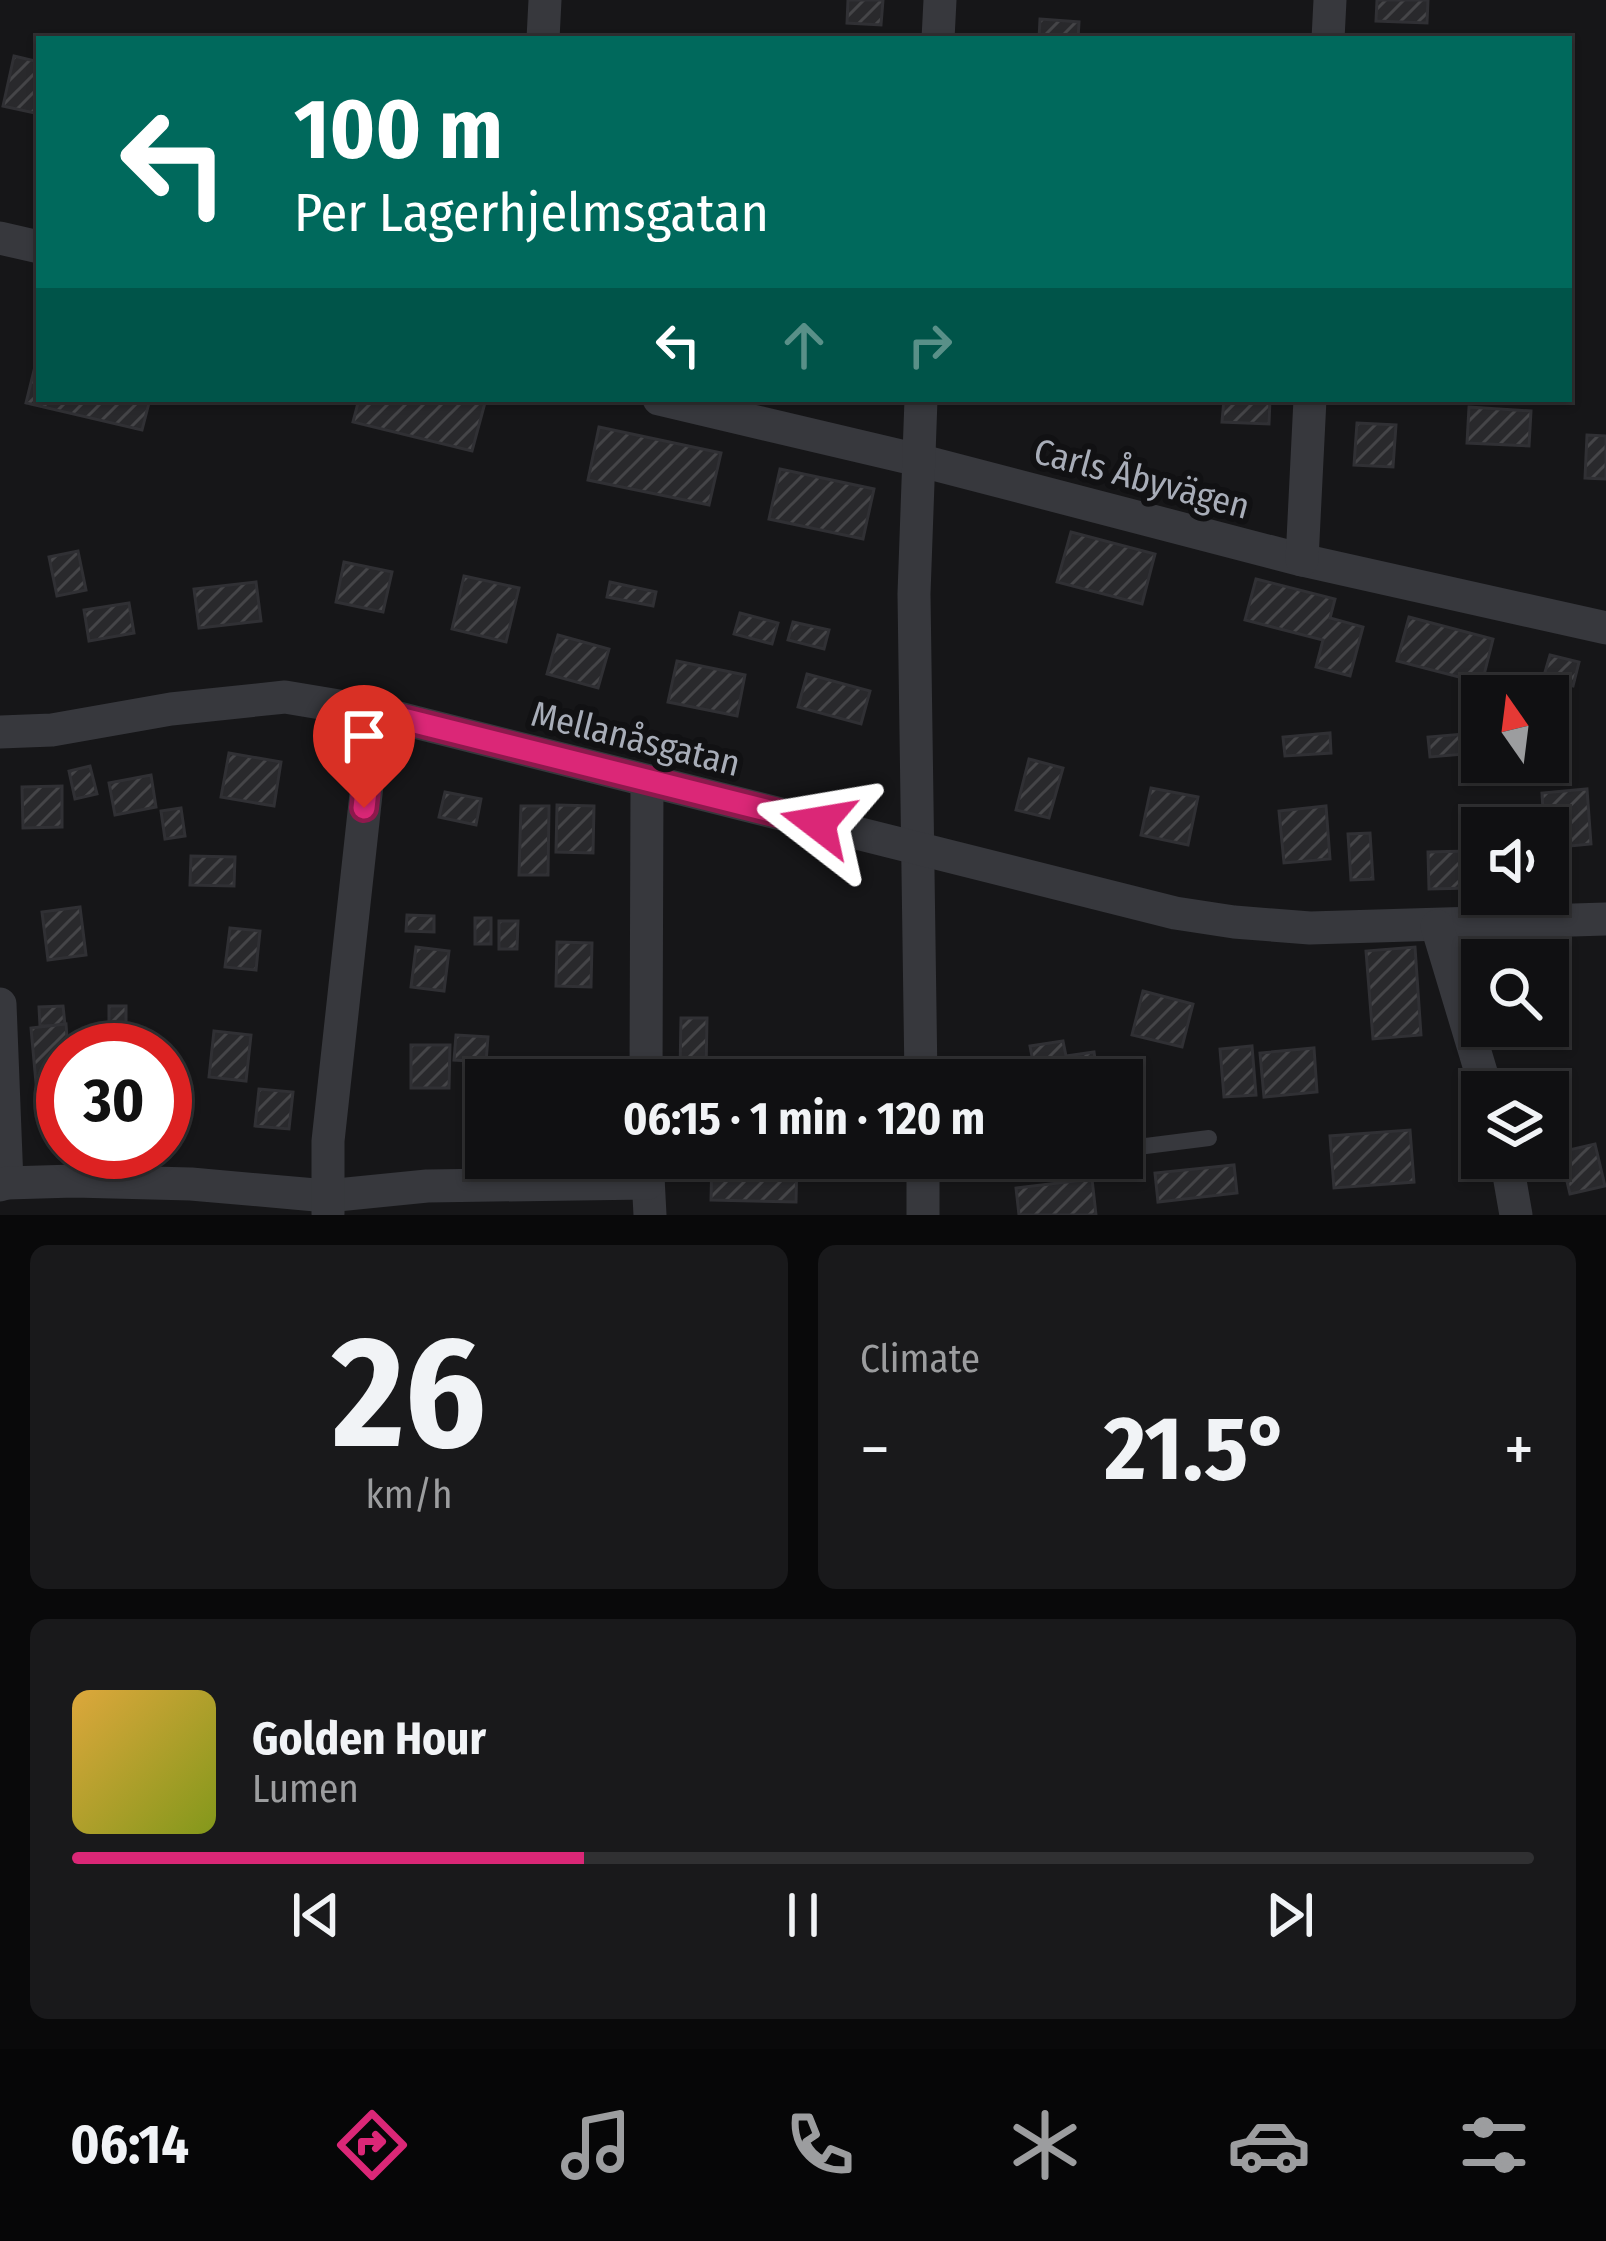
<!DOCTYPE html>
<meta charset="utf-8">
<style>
:root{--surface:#101012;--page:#19191b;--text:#f1f3f6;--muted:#9c9d9f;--line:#303032;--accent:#db2777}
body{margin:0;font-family:"Fira Sans Condensed",sans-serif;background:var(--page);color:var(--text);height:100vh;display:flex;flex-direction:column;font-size:45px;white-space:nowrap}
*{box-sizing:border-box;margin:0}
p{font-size:39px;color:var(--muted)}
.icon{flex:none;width:66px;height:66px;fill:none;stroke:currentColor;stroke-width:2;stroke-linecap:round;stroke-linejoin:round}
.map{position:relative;height:1215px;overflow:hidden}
.drawer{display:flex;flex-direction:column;gap:30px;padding:30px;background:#09090a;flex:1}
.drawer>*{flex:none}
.hud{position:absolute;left:36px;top:36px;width:1536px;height:366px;border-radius:0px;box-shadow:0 3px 9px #0004,0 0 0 3px var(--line);background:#00695c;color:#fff;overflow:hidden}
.needle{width:78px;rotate:346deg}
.controls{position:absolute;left:1461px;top:675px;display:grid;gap:24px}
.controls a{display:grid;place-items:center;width:108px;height:108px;border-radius:0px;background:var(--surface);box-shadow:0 3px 9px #0004,0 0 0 3px var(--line);font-size:60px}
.speed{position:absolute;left:36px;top:1023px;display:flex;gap:24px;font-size:60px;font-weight:700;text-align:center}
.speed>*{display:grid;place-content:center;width:156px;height:156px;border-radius:50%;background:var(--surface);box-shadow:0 3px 9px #0004,0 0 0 3px var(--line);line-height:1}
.speed .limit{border:18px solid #d22;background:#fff;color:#111}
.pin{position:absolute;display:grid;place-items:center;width:102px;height:102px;color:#fff;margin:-123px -51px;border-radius:50% 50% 50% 0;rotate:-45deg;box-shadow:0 0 12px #0007}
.pin .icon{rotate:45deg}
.me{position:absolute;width:132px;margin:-66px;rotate:284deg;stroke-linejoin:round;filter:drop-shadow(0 0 9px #0008)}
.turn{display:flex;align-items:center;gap:42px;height:252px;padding:0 60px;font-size:54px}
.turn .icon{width:156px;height:156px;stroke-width:2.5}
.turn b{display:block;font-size:84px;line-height:102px}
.lanes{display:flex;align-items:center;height:114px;padding:0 60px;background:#0003;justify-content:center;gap:60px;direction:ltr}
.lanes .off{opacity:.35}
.big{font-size:90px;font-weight:700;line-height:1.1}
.drawer .widget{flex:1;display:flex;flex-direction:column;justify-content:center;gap:18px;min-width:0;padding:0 42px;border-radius:18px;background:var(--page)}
.drawer .dial{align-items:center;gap:0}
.dial b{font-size:156px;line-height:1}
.song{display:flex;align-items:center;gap:36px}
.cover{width:144px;height:144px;border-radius:18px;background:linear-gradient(135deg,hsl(40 70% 55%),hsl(70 70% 35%))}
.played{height:12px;border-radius:6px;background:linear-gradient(90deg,var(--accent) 35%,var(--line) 35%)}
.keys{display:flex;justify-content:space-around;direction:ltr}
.heat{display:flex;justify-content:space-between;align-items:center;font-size:66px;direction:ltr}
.drawer .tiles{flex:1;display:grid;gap:30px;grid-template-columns:1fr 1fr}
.widget:last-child{grid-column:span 2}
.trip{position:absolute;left:465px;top:1059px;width:678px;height:120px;border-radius:0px;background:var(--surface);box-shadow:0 3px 9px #0004,0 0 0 3px var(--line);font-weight:700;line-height:120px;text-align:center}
.dock{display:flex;height:192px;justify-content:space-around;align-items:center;background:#060607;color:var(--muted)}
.dock .icon{width:84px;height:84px}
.dock .selected{color:var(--accent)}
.dock b{font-size:54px;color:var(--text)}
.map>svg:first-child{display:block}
</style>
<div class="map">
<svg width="1606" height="1215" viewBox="0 0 1606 1215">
<defs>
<pattern id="building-hatch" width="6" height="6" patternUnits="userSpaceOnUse" patternTransform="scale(3)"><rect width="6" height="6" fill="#29292c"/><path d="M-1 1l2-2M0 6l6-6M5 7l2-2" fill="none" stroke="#454548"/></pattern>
</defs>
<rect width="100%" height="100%" fill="#161618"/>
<g fill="url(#building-hatch)" stroke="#303034" stroke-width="3">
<path d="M848 0H883L881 25 847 23Z"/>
<path d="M1377 0H1428L1427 23 1376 21Z"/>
<path d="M1040 19 1079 22 1078 39H1039Z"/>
<path d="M14 56 39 62V114L3 106Z"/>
<path d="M39 350V399H150L142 430 26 403Z"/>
<path d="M359 399H486L472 451 353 422Z"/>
<path d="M1224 399H1270L1269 424 1222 422Z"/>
<path d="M1469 407 1531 411 1529 446 1467 443Z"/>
<path d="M1357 423 1396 425 1393 467 1354 465Z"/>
<path d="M599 427 721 453 709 505 588 480Z"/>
<path d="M1587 435 1606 436V479L1585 478Z"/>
<path d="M780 469 874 489 863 539 769 519Z"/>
<path d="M1071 532 1155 554 1142 604 1057 582Z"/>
<path d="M78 551 86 590 57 596 49 557Z"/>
<path d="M344 562 392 572 383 612 336 602Z"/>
<path d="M464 576 519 588 506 642 452 629Z"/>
<path d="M1256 579 1335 599 1330 618 1363 627 1350 676 1316 667 1323 640 1245 620Z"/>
<path d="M256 582 261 621 199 628 194 589Z"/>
<path d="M610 582 656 592 653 606 607 597Z"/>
<path d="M129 603 134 633 89 641 84 610Z"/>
<path d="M740 613 778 623 772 644 734 634Z"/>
<path d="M1409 617 1493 639 1482 683 1397 661Z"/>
<path d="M793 622 829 630 824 649 788 640Z"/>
<path d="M558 635 609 649 598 688 547 674Z"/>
<path d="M1550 655 1579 662 1573 686 1543 679Z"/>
<path d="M677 661 745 675 737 716 668 702Z"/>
<path d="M807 674 870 691 861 724 798 707Z"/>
<path d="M1330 733 1331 753 1285 756 1283 737Z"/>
<path d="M1475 733 1477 753 1430 757 1428 737Z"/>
<path d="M229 753 281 762 274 806 221 797Z"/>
<path d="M1029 759 1063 768 1049 818 1016 810Z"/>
<path d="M90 766 97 794 75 799 69 771Z"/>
<path d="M151 775 156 807 115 815 109 783Z"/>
<path d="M62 786V827L23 828 22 787Z"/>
<path d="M1151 788 1198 797 1188 845 1141 835Z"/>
<path d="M1587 789 1591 844 1548 848V828H1544L1542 793Z"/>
<path d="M445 792 481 799 476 825 439 817Z"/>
<path d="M557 805 594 806 593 853 556 852Z"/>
<path d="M521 806H549L548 875H519Z"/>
<path d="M1326 806 1330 859 1284 863 1279 811Z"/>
<path d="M181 808 185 836 165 839 161 811Z"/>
<path d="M1370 833 1373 879 1351 880 1348 834Z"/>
<path d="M1468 851 1469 888 1429 889 1428 852Z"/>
<path d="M191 856 235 857 234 886 190 885Z"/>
<path d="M80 907 86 955 48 960 42 912Z"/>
<path d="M407 915 434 916V932L406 931Z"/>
<rect x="475" y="918" width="16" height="26"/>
<path d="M499 921H518L517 949H499Z"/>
<path d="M230 928 260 931 256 970 225 967Z"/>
<path d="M557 942 592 943 591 987 556 986Z"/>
<path d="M416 947 449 951 444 991 411 987Z"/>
<path d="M1415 947 1421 1035 1373 1039 1366 951Z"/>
<path d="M1143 991 1193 1004 1182 1047 1132 1035Z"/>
<path d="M63 1006 65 1025 40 1026 39 1007Z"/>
<rect x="109" y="1006" width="17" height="44"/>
<path d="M681 1018H707L706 1072H680Z"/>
<path d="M66 1024 68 1050H63V1080L36 1083 31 1028Z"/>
<path d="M214 1031 251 1035 246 1081 209 1077Z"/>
<path d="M456 1035 488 1037 486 1062 454 1060Z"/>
<path d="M1063 1041 1066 1056 1094 1052 1098 1080H994L992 1069 1033 1062 1030 1046Z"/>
<path d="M411 1045H450L449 1088H411Z"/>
<path d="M1252 1046 1256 1095 1224 1097 1220 1049Z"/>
<path d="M1314 1048 1317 1092 1264 1097 1260 1053Z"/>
<path d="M259 1089 293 1092 289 1129 255 1126Z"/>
<path d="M1410 1130 1414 1182 1334 1188 1330 1136Z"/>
<path d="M1595 1144 1605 1186 1570 1194 1560 1152Z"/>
<path d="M712 1158H797L796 1202 711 1200Z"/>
<path d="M1234 1165 1237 1193 1158 1202 1155 1173Z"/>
<path d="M1092 1179 1096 1215H1019L1016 1188Z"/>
</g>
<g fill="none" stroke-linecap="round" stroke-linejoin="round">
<g stroke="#37383d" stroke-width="16">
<path d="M1122 1149 1209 1138"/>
<path d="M923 1173 1045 1158"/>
</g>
<g stroke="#37383d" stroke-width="33">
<path d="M543 39 545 0"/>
<path d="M938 39 940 0"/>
<path d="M1328 39 1330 0"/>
<path d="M0 238 39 247"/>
<path d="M659 399 918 460 1302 560 1606 628"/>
<path d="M921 399 914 594 921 1080"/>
<path d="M1302 560 1310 399"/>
<path d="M0 732 52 730 171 709 285 697 375 712 1175 913 1234 922 1310 928 1606 919"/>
<path d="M1437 926 1487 1092"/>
<path d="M0 1004 7 1183"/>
<path d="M646 1080 647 781"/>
<path d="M647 1158 650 1215"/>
<path d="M923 1158V1215"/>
<path d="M1506 1158 1516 1215"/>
<path d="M0 1185 7 1183 74 1181 191 1184 327 1196 427 1186 648 1183"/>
<path d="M328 1213V1141L375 712"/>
</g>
</g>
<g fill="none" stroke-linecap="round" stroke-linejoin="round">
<defs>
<path id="route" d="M364 808 375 712 818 823"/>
</defs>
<use href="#route" stroke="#8e194d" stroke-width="30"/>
<use href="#route" stroke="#db2777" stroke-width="21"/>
</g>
<g text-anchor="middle" stroke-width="12" stroke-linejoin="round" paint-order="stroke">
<g font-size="36" fill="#a8adb8" stroke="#111113">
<text transform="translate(1142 478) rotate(15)" y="13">Carls Åbyvägen</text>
<text transform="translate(636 738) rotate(14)" y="13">Mellanåsgatan</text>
</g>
</g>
</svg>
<div class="controls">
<a><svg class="needle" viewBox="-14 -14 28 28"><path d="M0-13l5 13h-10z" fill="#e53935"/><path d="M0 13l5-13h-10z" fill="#9c9d9f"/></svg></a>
<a><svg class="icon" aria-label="sound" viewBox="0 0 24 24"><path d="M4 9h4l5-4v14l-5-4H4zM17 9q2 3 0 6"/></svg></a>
<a><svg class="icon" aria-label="search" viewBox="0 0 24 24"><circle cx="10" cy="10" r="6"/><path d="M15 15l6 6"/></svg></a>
<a><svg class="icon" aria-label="layers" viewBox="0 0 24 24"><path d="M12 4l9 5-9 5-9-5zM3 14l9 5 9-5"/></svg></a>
</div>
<div class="speed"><div class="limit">30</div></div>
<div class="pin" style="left:364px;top:808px;background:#d93025"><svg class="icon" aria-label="arrive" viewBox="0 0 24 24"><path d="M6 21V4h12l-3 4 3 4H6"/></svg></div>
<svg class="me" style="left:818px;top:823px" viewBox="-20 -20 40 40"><path d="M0-17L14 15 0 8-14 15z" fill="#db2777" stroke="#fff" stroke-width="4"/></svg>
<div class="trip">06:15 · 1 min · 120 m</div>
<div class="hud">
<div class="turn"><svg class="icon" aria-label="left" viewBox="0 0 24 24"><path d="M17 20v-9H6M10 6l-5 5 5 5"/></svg><div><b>100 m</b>Per Lagerhjelmsgatan</div></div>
<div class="lanes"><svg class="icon" aria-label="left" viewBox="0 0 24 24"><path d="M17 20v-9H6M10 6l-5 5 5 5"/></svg><svg class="icon off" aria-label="ahead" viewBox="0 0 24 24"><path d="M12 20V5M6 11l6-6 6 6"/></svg><svg class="icon off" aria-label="right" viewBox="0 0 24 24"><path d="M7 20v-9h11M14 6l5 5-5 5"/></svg></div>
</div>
</div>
<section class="drawer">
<div class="tiles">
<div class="widget dial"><b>26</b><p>km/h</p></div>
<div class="widget"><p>Climate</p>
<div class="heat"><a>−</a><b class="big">21.5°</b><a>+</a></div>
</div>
<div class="widget">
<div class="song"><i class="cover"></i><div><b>Golden Hour</b><p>Lumen</p></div></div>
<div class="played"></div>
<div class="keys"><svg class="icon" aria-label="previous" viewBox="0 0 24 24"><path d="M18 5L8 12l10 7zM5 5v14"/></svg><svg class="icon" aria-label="pause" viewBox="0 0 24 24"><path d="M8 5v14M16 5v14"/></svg><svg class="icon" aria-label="next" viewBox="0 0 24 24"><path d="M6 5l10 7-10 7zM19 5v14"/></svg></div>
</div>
</div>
</section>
<nav class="dock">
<b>06:14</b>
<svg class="icon selected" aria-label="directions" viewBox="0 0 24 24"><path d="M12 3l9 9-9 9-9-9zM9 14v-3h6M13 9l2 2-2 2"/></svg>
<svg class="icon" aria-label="music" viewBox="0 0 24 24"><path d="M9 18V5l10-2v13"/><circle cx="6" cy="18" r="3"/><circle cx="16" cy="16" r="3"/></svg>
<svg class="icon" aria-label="phone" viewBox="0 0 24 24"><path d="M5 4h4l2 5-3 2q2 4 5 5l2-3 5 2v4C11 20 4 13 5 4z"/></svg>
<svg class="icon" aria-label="climate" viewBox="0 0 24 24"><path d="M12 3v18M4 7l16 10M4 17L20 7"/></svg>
<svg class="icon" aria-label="car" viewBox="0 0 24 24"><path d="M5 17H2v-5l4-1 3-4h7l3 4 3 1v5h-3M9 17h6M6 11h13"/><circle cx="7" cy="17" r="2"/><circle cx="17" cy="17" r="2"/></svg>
<svg class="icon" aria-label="filters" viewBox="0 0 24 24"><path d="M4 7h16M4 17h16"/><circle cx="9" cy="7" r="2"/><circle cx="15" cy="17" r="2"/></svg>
</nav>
